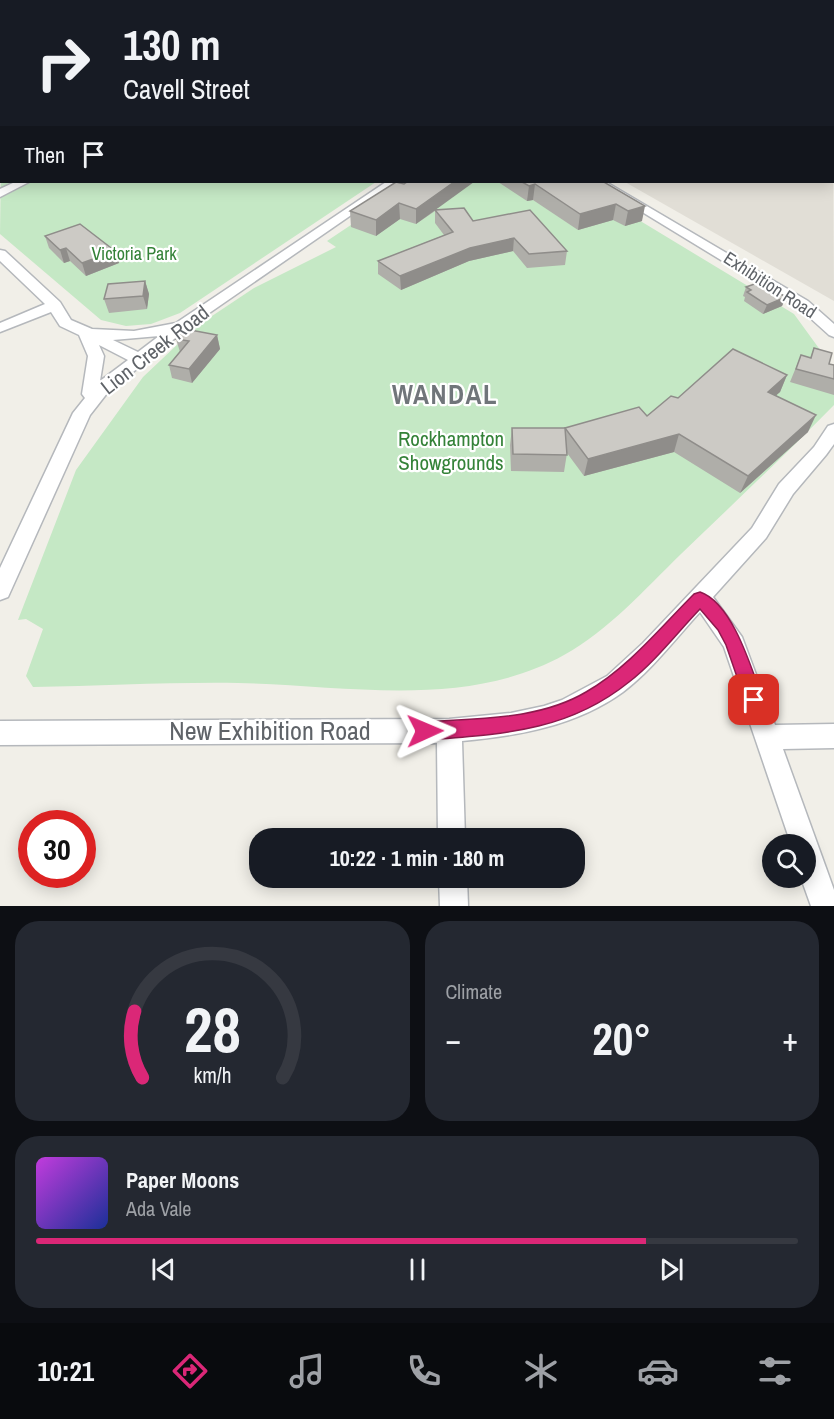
<!DOCTYPE html>
<meta charset="utf-8">
<style>
:root{--surface:#171b24;--page:#242831;--text:#f1f3f6;--muted:#9ea1a6;--line:#363941;--accent:#db2777}
body{margin:0;font-family:"Archivo Narrow",sans-serif;background:var(--page);color:var(--text);height:100vh;display:flex;flex-direction:column;font-size:22px;white-space:nowrap}
*{box-sizing:border-box;margin:0}
p{font-size:20px;color:var(--muted)}
.icon{flex:none;width:33px;height:33px;fill:none;stroke:currentColor;stroke-width:2;stroke-linecap:round;stroke-linejoin:round}
.map{position:relative;height:906px;overflow:hidden}
.drawer{display:flex;flex-direction:column;gap:15px;padding:15px;background:#0d0f14;flex:1}
.drawer>*{flex:none}
.banner{position:absolute;left:0px;top:0px;width:834px;height:183px;box-shadow:0 3px 15px #0003;background:#171b24;color:var(--text);overflow:hidden}
.tools{position:absolute;left:762px;top:834px;display:grid;gap:12px}
.tools a{display:grid;place-items:center;width:54px;height:54px;border-radius:50%;background:var(--surface);box-shadow:0 3px 15px #0003;font-size:30px}
.speed{position:absolute;left:18px;top:810px;display:flex;gap:12px;font-size:30px;font-weight:700;text-align:center}
.speed>*{display:grid;place-content:center;width:78px;height:78px;border-radius:50%;background:var(--surface);box-shadow:0 3px 15px #0003;line-height:1}
.speed .limit{border:9px solid #d22;background:#fff;color:#111}
.pin{position:absolute;display:grid;place-items:center;width:51px;height:51px;color:#fff;margin:-26px;border-radius:12px;box-shadow:0 3px 9px #0006}
.me{position:absolute;width:66px;margin:-33px;rotate:89deg;stroke-linejoin:round;filter:drop-shadow(0 0 4px #0008)}
.turn{display:flex;align-items:center;gap:21px;height:126px;padding:0 24px;font-size:27px}
.turn .icon{width:78px;height:78px;stroke-width:2.5}
.turn b{display:block;font-size:42px;line-height:51px}
.then{display:flex;align-items:center;height:57px;padding:0 24px;background:#0003;gap:12px;font-size:22px}
.big{font-size:45px;font-weight:700;line-height:1.1}
.drawer .widget{flex:1;display:flex;flex-direction:column;justify-content:center;gap:9px;min-width:0;padding:0 21px;border-radius:24px;background:var(--page)}
.drawer .dial{align-items:center;gap:0}
.dial svg{height:156px;overflow:visible;fill:none;stroke:var(--line);stroke-width:7;stroke-linecap:round;text-anchor:middle}
.dial text{fill:var(--text);stroke:none}
.song{display:flex;align-items:center;gap:18px}
.cover{width:72px;height:72px;border-radius:9px;background:linear-gradient(135deg,hsl(290 70% 55%),hsl(230 70% 35%))}
.played{height:6px;border-radius:3px;background:linear-gradient(90deg,var(--accent) 80%,var(--line) 80%)}
.keys{display:flex;justify-content:space-around;direction:ltr}
.heat{display:flex;justify-content:space-between;align-items:center;font-size:33px;direction:ltr}
.drawer .tiles{flex:1;display:grid;gap:15px;grid-template-columns:1fr 1fr}
.widget:last-child{grid-column:span 2}
.trip{position:absolute;left:249px;top:828px;width:336px;height:60px;border-radius:24px;background:var(--surface);box-shadow:0 3px 15px #0003;font-weight:700;line-height:60px;text-align:center}
.tabs{display:flex;height:96px;justify-content:space-around;align-items:center;background:#090b0e;color:var(--muted)}
.tabs .icon{width:42px;height:42px}
.tabs .current{color:var(--accent)}
.tabs b{font-size:27px;color:var(--text)}
.map>svg:first-child{display:block}
</style>
<div class="map">
<svg width="834" height="906" viewBox="0 0 834 906">
<rect width="100%" height="100%" fill="#f1efe8"/>
<path fill="#e1ded6" d="M833 115 834 301 625 182H832Z"/>
<g fill="#c5e8c5">
<path d="M1 161 2 182H376L180 313 151 324 138 325 126 326 101 320 0 234Z"/>
<path d="M415 182H576L794 314 834 369V405C784 456 732 505 681 554 644 590 609 630 564 655 465 710 345 685 238 683 170 682 101 686 33 687L26 676 43 629 26 619 18 620 76 470 143 377 197 326 254 288 336 247 327 241Z"/>
</g>
<path fill="#aadaff" d="M201 0H430L195 1Z"/>
<g fill="none" stroke-linecap="round" stroke-linejoin="round">
<defs>
<g id="minor">
<path d="M644 0H653L643 2Z"/>
<path d="M670 0 685 2H671Z"/>
<path d="M809 0H818L808 2Z"/>
<rect x="0" y="18" width="2" height="5"/>
<rect x="832" y="35" width="2" height="4"/>
<path d="M15 182H29L0 197V189Z"/>
<path d="M386 182H399L189 327 108 392 90 415 8 597 0 600V568L73 413 85 398 82 394 88 356 79 335 60 326 51 312 0 332V323L45 304 0 261V250L5 251 60 302 71 320 92 329 134 331 176 323ZM159 336 138 352 113 340ZM99 345 128 360 100 381 104 356Z"/>
<path d="M593 182H606L808 301 834 324V337L829 335 798 307Z"/>
<path d="M834 424V444L826 455 793 494 766 538 713 597 742 637 775 725 834 724V748L783 749 834 890V906H811L801 878H806V844H791L724 647 700 612C676 638 652 670 623 692 576 726 518 736 462 741L465 838H438L437 743 0 745V721L449 719 511 713 544 706 562 700 607 676 643 643 752 528 779 484 814 447 828 426Z"/>
<path d="M439 878H467L468 906H440Z"/>
</g>
</defs>
<use href="#minor" stroke="#b5b8bc" stroke-width="3"/>
<use href="#minor" fill="#fff" fill-rule="evenodd"/>
<defs>
<path id="rail" d="M642 0 648 2"/>
</defs>
<use href="#rail" stroke="#b6b7b8" stroke-width="3"/>
<use href="#rail" stroke="#fff" stroke-width="2" stroke-dasharray="6" stroke-linecap="butt"/>
</g>
<g fill="#afaea9">
<path d="M396 182 436 209 567 251 565 265 527 268 513 251 469 261 401 290 378 274V261L444 235 435 223V211L416 224 400 219 376 236 351 227 350 211Z"/>
<path d="M498 182H604L642 221 625 226 613 220 578 230 533 200 527 201Z"/>
<path d="M45 236 115 251 119 263 86 276 70 261 64 263 49 248Z"/>
<path d="M145 281 149 294 147 309 109 313 104 299Z"/>
<path d="M746 287 786 297 782 306 763 314 744 301 745 297 743 296Z"/>
<path d="M217 335 220 349 192 383 172 378 169 365 180 352 176 339Z"/>
<path d="M814 348 829 364 834 365V395L790 382 801 355 810 358Z"/>
<path d="M787 375 780 392 776 395 808 432 740 493 674 452 584 476 567 453 564 472 511 471 510 445 512 428H565L647 416 678 398Z"/>
</g>
<g fill="#8f8d8a">
<path d="M454 182H474L416 224V209Z"/>
<path d="M535 184 533 200 527 201 529 186Z"/>
<path d="M399 203 400 219 376 236V220Z"/>
<path d="M616 204 613 220 578 230 580 214Z"/>
<path d="M645 206 642 221 625 226 628 211Z"/>
<path d="M514 238 513 251 469 261 401 290 400 276 470 248Z"/>
<path d="M66 248 70 261 64 263 60 250Z"/>
<path d="M115 251 119 263 86 276 82 263Z"/>
<path d="M145 281 149 294 147 309 143 296Z"/>
<path d="M786 297 782 306 763 314 767 305Z"/>
<path d="M217 335 220 349 192 383 189 369Z"/>
<path d="M787 375 780 392 761 409 768 392Z"/>
<path d="M816 415 808 432 740 493 748 476Z"/>
<path d="M679 434 674 452 584 476 588 459Z"/>
</g>
<g fill="#cccac5" stroke="#8f8d8a" stroke-width="1.5">
<path d="M396 182 404 184 407 182H454L416 209 399 203 376 220 350 211Z"/>
<path d="M522 182H604L645 206 628 211 616 204 580 214 535 184 529 186Z"/>
<path d="M464 208 473 221 530 210 567 251 529 254 514 238 470 248 400 276 378 261 453 232 435 210Z"/>
<path d="M80 224 115 251 82 263 66 248 60 250 45 236Z"/>
<path d="M145 281 143 296 104 299 108 284Z"/>
<path d="M760 282 786 297 767 305 747 292 751 290 746 287Z"/>
<path d="M185 329 217 335 189 369 169 365 189 341 176 339Z"/>
<path d="M814 348 832 353 829 364 834 365V379L796 369 801 355 811 358Z"/>
<path d="M733 349 787 375 768 392 816 415 748 476 679 434 588 459 565 428 639 407 647 416 671 396 678 398Z"/>
<path d="M512 428H565L567 455 513 454Z"/>
</g>
<path fill="#db2777" stroke="#8e194d" stroke-width="1.5" d="M700 592C733 603 752 670 763 700L760 706 754 709 747 706 726 645 718 630 700 609C677 633 655 662 629 682 567 732 502 734 425 740L419 737 416 731 419 724 425 722C478 718 539 720 586 692 628 668 660 628 694 594Z"/>
<g text-anchor="middle" stroke-width="4.5" stroke-linejoin="round" paint-order="stroke">
<g font-size="18" fill="#348238" stroke="#fff">
<text x="134" y="260">Victoria Park</text>
</g>
<g font-size="18" fill="#5f6368" stroke="#fff">
<text transform="translate(770 285) rotate(33)" y="6">Exhibition Road</text>
</g>
<g font-size="21" fill="#5f6368" stroke="#fff">
<text transform="translate(155 350) rotate(-38)" y="7">Lion Creek Road</text>
</g>
<g font-size="21" fill="#348238" stroke="#fff">
<text x="451" y="446">Rockhampton<tspan x="451" dy="24">Showgrounds</tspan></text>
</g>
<g font-size="26" fill="#5f6368" stroke="#fff">
<text x="270" y="740">New Exhibition Road</text>
</g>
<g font-size="27" font-weight="bold" letter-spacing="1.5" fill="#70757a" stroke="#fff">
<text x="445" y="404">WANDAL</text>
</g>
</g>
</svg>
<div class="tools">
<a><svg class="icon" aria-label="search" viewBox="0 0 24 24"><circle cx="10" cy="10" r="6"/><path d="M15 15l6 6"/></svg></a>
</div>
<div class="speed"><div class="limit">30</div></div>
<div class="pin" style="left:754px;top:700px;background:#d93025"><svg class="icon" aria-label="arrive" viewBox="0 0 24 24"><path d="M6 21V4h12l-3 4 3 4H6"/></svg></div>
<svg class="me" style="left:425px;top:731px" viewBox="-20 -20 40 40"><path d="M0-17L14 15 0 8-14 15z" fill="#db2777" stroke="#fff" stroke-width="4"/></svg>
<div class="trip">10:22 · 1 min · 180 m</div>
<div class="banner">
<div class="turn"><svg class="icon" aria-label="right" viewBox="0 0 24 24"><path d="M7 20v-9h11M14 6l5 5-5 5"/></svg><div><b>130 m</b>Cavell Street</div></div>
<div class="then">Then<svg class="icon" aria-label="arrive" viewBox="0 0 24 24"><path d="M6 21V4h12l-3 4 3 4H6"/></svg></div>
</div>
</div>
<section class="drawer">
<div class="tiles">
<div class="widget dial"><svg viewBox="0 0 100 80">
<path d="M14 69A42 42 0 1 1 86 69"/>
<path d="M14 69A42 42 0 0 1 10 35" stroke="#db2777"/>
<text x="50" y="56" font-size="32" font-weight="700">28</text>
<text x="50" y="72" font-size="11">km/h</text>
</svg></div>
<div class="widget"><p>Climate</p>
<div class="heat"><a>−</a><b class="big">20°</b><a>+</a></div>
</div>
<div class="widget">
<div class="song"><i class="cover"></i><div><b>Paper Moons</b><p>Ada Vale</p></div></div>
<div class="played"></div>
<div class="keys"><svg class="icon" aria-label="previous" viewBox="0 0 24 24"><path d="M18 5L8 12l10 7zM5 5v14"/></svg><svg class="icon" aria-label="pause" viewBox="0 0 24 24"><path d="M8 5v14M16 5v14"/></svg><svg class="icon" aria-label="next" viewBox="0 0 24 24"><path d="M6 5l10 7-10 7zM19 5v14"/></svg></div>
</div>
</div>
</section>
<nav class="tabs">
<b>10:21</b>
<svg class="icon current" aria-label="directions" viewBox="0 0 24 24"><path d="M12 3l9 9-9 9-9-9zM9 14v-3h6M13 9l2 2-2 2"/></svg>
<svg class="icon" aria-label="music" viewBox="0 0 24 24"><path d="M9 18V5l10-2v13"/><circle cx="6" cy="18" r="3"/><circle cx="16" cy="16" r="3"/></svg>
<svg class="icon" aria-label="phone" viewBox="0 0 24 24"><path d="M5 4h4l2 5-3 2q2 4 5 5l2-3 5 2v4C11 20 4 13 5 4z"/></svg>
<svg class="icon" aria-label="climate" viewBox="0 0 24 24"><path d="M12 3v18M4 7l16 10M4 17L20 7"/></svg>
<svg class="icon" aria-label="car" viewBox="0 0 24 24"><path d="M5 17H2v-5l4-1 3-4h7l3 4 3 1v5h-3M9 17h6M6 11h13"/><circle cx="7" cy="17" r="2"/><circle cx="17" cy="17" r="2"/></svg>
<svg class="icon" aria-label="filters" viewBox="0 0 24 24"><path d="M4 7h16M4 17h16"/><circle cx="9" cy="7" r="2"/><circle cx="15" cy="17" r="2"/></svg>
</nav>
